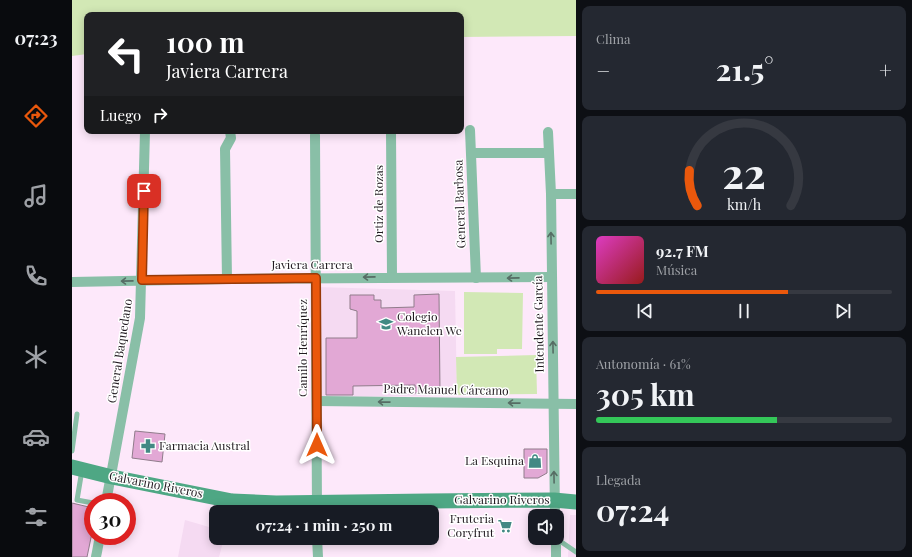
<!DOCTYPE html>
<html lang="es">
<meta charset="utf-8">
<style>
:root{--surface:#171b24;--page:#242831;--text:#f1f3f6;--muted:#9ea1a6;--line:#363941;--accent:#ea580c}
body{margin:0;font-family:"Playfair Display",serif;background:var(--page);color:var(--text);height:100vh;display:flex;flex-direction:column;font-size:15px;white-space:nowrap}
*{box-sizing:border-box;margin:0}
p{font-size:13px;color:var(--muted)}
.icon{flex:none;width:22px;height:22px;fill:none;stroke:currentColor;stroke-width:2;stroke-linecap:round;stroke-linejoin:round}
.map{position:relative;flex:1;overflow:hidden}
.sheet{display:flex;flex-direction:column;gap:6px;padding:6px;background:#0d0f14;width:336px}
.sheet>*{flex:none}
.top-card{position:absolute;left:12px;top:12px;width:380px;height:122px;border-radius:8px;box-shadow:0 2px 10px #0003;background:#202124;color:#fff;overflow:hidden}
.buttons{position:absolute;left:456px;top:509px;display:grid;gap:8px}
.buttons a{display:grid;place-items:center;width:36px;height:36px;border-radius:8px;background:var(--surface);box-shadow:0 2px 10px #0003;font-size:20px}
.speed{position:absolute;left:12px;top:493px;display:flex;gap:8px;font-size:20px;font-weight:700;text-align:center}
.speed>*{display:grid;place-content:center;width:52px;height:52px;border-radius:50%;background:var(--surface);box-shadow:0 2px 10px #0003;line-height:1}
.speed .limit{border:6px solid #d22;background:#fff;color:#111}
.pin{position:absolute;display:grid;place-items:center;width:34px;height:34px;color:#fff;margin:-17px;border-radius:8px;box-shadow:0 2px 6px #0006}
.me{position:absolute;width:44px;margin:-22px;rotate:0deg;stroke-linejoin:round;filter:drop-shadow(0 0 3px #0008)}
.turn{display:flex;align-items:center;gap:14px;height:84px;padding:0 16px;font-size:18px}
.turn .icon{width:52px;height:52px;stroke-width:2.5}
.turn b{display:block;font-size:28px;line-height:34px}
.then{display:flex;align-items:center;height:38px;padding:0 16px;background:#0003;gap:8px;font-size:15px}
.big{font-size:30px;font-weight:700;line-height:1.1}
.sheet .widget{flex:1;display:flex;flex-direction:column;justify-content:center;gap:6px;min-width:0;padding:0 14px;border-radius:8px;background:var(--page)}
.sheet .dial{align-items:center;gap:0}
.dial svg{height:104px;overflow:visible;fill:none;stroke:var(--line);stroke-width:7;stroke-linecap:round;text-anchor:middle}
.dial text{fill:var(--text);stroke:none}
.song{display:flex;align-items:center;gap:12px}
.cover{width:48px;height:48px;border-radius:6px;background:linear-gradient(135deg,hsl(310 70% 55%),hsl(0 70% 35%))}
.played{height:4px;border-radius:2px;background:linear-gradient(90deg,var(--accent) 65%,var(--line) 65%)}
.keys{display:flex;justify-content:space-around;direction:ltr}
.heat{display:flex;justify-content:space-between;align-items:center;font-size:22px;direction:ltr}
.charge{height:6px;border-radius:3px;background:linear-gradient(90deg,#34c759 61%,var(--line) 0)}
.trip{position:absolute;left:137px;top:505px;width:230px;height:40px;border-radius:8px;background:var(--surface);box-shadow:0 2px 10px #0003;font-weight:700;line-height:40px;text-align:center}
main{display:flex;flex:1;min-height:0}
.tab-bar{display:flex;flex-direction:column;width:72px;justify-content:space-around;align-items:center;background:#090b0e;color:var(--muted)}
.tab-bar .icon{width:28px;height:28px}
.tab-bar .selected{color:var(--accent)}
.tab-bar b{font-size:18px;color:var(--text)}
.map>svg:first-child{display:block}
</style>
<main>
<nav class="tab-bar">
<b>07:23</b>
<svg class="icon selected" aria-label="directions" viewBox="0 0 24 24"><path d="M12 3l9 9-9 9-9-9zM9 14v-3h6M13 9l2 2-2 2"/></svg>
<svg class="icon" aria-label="music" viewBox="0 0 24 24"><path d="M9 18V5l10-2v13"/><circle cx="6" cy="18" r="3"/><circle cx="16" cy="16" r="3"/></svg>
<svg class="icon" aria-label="phone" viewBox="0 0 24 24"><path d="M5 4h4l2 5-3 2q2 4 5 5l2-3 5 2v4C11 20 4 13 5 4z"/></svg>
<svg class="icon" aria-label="climate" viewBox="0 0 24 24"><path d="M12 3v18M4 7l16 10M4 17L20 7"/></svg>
<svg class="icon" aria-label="car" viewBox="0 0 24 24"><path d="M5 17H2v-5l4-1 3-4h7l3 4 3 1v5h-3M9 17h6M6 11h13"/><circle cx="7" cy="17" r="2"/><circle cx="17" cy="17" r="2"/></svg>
<svg class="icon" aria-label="filters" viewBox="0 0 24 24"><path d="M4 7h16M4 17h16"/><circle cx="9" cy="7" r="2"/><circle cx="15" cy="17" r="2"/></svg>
</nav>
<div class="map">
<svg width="504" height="557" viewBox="0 0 504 557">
<rect width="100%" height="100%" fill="#fde8fa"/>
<g fill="#f5daf2">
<path d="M244 287 383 291 385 395 246 397Z"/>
<path d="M498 515H504V557H496Z"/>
<path d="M113 520 144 529V538H152L147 557H106Z"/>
</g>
<g fill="#d2e8b5">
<path d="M0 0H504V36L389 37V15H15V54L0 56Z"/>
<path d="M392 292 451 293 450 349H425V354H392Z"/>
<path d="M464 355 465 394 385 395 384 357Z"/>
</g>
<g fill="#e2a8d5" stroke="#907c8b">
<path d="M367 294 368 393H343V385L281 386V395H254V338H285V311L278 309V295H302V300H309V308L342 307V295Z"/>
<path d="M63 431 93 434 90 462 60 458Z"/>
<path d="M452 449H475V473L466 478H452Z"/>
<path d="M0 503 21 508V528L15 557H0Z"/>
</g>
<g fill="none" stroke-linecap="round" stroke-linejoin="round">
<g stroke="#89bfa7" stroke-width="5">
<path d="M0 451 5 414"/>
<path d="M10 470 5 500 21 503"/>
<path d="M485 539 504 552"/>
</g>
<g stroke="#89bfa7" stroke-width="10">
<path d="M398 130 404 278"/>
<path d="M319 131 320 277"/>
<path d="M476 132 479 194 483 516"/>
<path d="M243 135 245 512"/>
<path d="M399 153H477"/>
<path d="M479 194H504"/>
<path d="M155 279 153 149 159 138 158 131"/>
<path d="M0 282 155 279 480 277"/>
<path d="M245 401 504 404"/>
<path d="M34 502 68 318 73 131"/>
<path d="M245 538 246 557"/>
<path d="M484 538V557"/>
<path d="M24 557 28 536"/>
</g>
<path stroke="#4ea784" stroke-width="15" d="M0 467 40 477 160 501 204 503 356 501 482 500 504 502"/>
</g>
<defs><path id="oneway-shaft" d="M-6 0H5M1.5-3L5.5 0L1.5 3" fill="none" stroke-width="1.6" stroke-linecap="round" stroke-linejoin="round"/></defs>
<g stroke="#566d64">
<use href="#oneway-shaft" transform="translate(479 238) rotate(-91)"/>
<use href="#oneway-shaft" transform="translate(297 277) rotate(179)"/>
<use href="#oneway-shaft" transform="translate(441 278) rotate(179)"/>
<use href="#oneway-shaft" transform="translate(55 281) rotate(179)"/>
<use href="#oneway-shaft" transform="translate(481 347) rotate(-91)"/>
<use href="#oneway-shaft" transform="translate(312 402) rotate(-179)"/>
<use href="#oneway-shaft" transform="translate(442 403) rotate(-179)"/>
<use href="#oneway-shaft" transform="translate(482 477) rotate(-91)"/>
</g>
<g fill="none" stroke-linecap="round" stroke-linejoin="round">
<defs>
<path id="route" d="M72 191 70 280 244 278 245 445"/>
</defs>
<use href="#route" stroke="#983908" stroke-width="10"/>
<use href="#route" stroke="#ea580c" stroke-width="7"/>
</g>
<defs>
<symbol id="school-bare" viewBox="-9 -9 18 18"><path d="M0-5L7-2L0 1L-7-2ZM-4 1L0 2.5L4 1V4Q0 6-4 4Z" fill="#428984" stroke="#fff" stroke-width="2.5" paint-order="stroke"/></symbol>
<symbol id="pharmacy-bare" viewBox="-9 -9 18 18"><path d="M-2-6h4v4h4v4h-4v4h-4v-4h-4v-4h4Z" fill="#428984" stroke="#fff" stroke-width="2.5" paint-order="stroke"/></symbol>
<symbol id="shop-bare" viewBox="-9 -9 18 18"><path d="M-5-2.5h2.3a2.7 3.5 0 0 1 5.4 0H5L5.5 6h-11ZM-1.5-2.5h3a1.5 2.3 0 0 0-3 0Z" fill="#428984" stroke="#fff" stroke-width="2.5" paint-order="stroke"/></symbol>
<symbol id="supermarket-bare" viewBox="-9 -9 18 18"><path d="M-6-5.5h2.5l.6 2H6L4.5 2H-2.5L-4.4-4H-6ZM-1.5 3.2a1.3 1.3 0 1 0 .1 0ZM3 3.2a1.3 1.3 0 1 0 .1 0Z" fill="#428984" stroke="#fff" stroke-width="2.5" paint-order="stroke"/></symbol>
</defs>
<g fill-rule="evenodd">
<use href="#school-bare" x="304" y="314" width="20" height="20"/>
<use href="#pharmacy-bare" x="66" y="436" width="20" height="20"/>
<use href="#shop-bare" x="453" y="451" width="20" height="20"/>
<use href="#supermarket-bare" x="423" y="516" width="20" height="20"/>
</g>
<g text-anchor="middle" stroke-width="3" stroke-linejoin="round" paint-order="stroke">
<g font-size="12" fill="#221b21" stroke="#fff">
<text transform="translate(307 204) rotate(-90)" y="4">Ortiz de Rozas</text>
<text transform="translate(388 204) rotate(-92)" y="4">General Barbosa</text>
<text x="240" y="269">Javiera Carrera</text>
<text transform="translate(467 324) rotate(-91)" y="4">Intendente García</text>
<text transform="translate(231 348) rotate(-90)" y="4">Camilo Henríquez</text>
<text transform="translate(48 351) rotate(-81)" y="4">General Baquedano</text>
<text transform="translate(374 390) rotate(1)" y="4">Padre Manuel Cárcamo</text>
<text transform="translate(84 485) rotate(11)" y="4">Galvarino Riveros</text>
<text x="430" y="504">Galvarino Riveros</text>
</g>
<g font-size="12" fill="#221b21" stroke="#fff" text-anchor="start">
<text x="325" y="321">Colegio<tspan x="325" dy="14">Wanelen We</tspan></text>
<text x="87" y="450">Farmacia Austral</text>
<text x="452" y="465" text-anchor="end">La Esquina</text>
<text x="422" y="523" text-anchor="end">Fruteria<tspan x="422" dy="14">Coryfrut</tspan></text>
</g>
</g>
</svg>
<div class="buttons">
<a><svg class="icon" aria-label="sound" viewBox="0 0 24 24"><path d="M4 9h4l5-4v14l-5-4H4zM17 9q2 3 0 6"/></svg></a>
</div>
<div class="speed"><div class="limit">30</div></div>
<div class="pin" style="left:72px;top:191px;background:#d93025"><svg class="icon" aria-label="arrive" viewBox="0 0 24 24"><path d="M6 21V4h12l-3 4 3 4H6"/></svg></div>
<svg class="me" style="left:245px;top:445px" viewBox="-20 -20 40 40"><path d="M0-17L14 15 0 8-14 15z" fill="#ea580c" stroke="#fff" stroke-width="4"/></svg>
<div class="trip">07:24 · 1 min · 250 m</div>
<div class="top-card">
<div class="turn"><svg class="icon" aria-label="left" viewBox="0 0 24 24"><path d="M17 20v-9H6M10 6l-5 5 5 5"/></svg><div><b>100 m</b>Javiera Carrera</div></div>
<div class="then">Luego<svg class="icon" aria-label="right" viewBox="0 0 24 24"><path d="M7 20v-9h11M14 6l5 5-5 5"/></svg></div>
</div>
</div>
<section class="sheet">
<div class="widget"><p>Clima</p>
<div class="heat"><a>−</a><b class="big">21.5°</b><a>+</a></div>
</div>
<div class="widget dial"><svg viewBox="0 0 100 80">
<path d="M14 69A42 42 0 1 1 86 69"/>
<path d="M14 69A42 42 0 0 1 8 42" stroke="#ea580c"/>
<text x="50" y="56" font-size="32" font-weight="700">22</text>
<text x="50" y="72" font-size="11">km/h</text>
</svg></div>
<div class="widget">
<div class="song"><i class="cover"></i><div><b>92.7 FM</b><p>Música</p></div></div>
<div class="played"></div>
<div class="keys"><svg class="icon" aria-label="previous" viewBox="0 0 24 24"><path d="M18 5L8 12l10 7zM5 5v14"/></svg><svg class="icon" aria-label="pause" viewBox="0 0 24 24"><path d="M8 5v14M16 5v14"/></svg><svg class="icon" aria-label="next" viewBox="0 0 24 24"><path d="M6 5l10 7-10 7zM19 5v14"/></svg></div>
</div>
<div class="widget"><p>Autonomía · 61%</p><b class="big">305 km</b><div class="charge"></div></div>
<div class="widget"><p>Llegada</p><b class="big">07:24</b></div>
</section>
</main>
